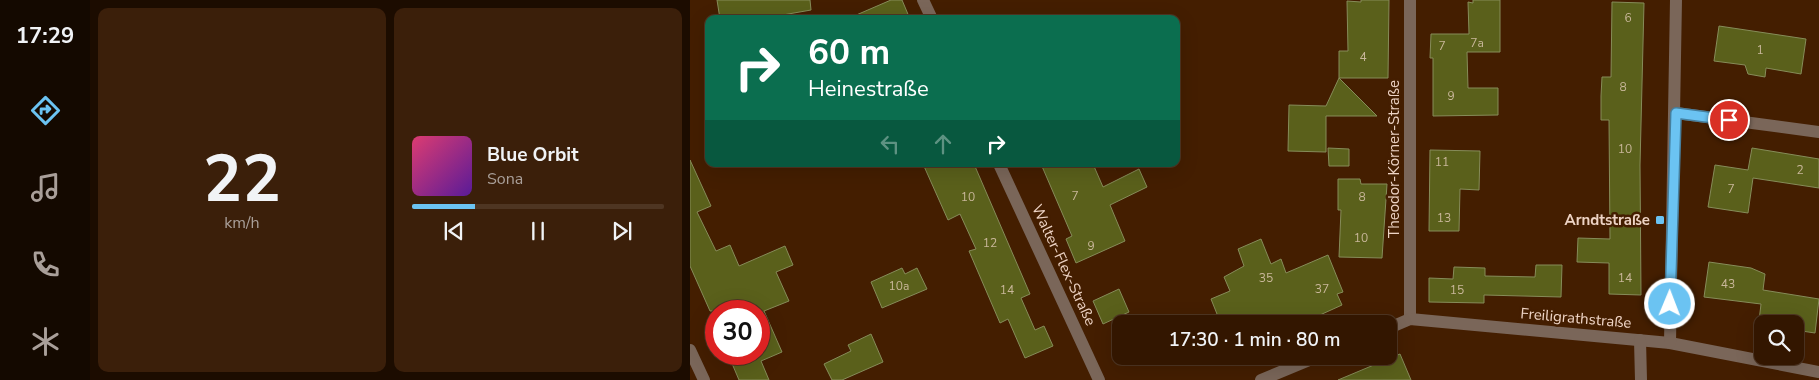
<!DOCTYPE html>
<meta charset="utf-8">
<style>
:root{--surface:#331600;--page:#3b1f0a;--text:#f1f3f6;--muted:#a99f99;--line:#4e3522;--accent:#6bc3f2}
body{margin:0;font-family:"Nunito Sans",sans-serif;background:var(--page);color:var(--text);height:100vh;display:flex;flex-direction:column;font-size:19px;white-space:nowrap}
*{box-sizing:border-box;margin:0}
p{font-size:16px;color:var(--muted)}
.icon{flex:none;width:28px;height:28px;fill:none;stroke:currentColor;stroke-width:2;stroke-linecap:round;stroke-linejoin:round}
.map{position:relative;flex:1;overflow:hidden}
.drawer{display:flex;flex-direction:column;gap:8px;padding:8px;background:#1c0c00;width:600px}
.drawer>*{flex:none}
.top-card{position:absolute;left:15px;top:15px;width:475px;height:152px;border-radius:10px;box-shadow:0 5px 20px #0002,0 0 0 1px var(--line);background:#0b6e4f;color:#fff;overflow:hidden}
.controls{position:absolute;left:1064px;top:315px;display:grid;gap:10px}
.controls a{display:grid;place-items:center;width:50px;height:50px;border-radius:10px;background:var(--surface);box-shadow:0 5px 20px #0002,0 0 0 1px var(--line);font-size:25px}
.speed{position:absolute;left:15px;top:300px;display:flex;gap:10px;font-size:25px;font-weight:700;text-align:center}
.speed>*{display:grid;place-content:center;width:65px;height:65px;border-radius:50%;background:var(--surface);box-shadow:0 5px 20px #0002,0 0 0 1px var(--line);line-height:1}
.speed .limit{border:8px solid #d22;background:#fff;color:#111}
.pin{position:absolute;display:grid;place-items:center;width:42px;height:42px;color:#fff;margin:-21px;border:2px solid #fff;border-radius:50%;box-shadow:0 1px 5px #0007}
.me{position:absolute;width:55px;margin:-28px;rotate:1deg;stroke-linejoin:round;filter:drop-shadow(0 0 4px #0008)}
.turn{display:flex;align-items:center;gap:18px;height:105px;padding:0 20px;font-size:22px}
.turn .icon{width:65px;height:65px;stroke-width:2.5}
.turn b{display:block;font-size:35px;line-height:42px}
.lanes{display:flex;align-items:center;height:48px;padding:0 20px;background:#0003;justify-content:center;gap:25px;direction:ltr}
.lanes .off{opacity:.35}
.drawer .card{flex:1;display:flex;flex-direction:column;justify-content:center;gap:8px;min-width:0;padding:0 18px;border-radius:10px;background:var(--page)}
.drawer .dial{align-items:center;gap:0}
.dial b{font-size:65px;line-height:1}
.song{display:flex;align-items:center;gap:15px}
.cover{width:60px;height:60px;border-radius:8px;background:linear-gradient(135deg,hsl(340 70% 55%),hsl(270 70% 35%))}
.played{height:5px;border-radius:2px;background:linear-gradient(90deg,var(--accent) 25%,var(--line) 25%)}
.keys{display:flex;justify-content:space-around;direction:ltr}
.drawer .tiles{flex:1;display:grid;gap:8px;grid-template-columns:repeat(2,1fr)}
.trip{position:absolute;left:422px;top:315px;width:285px;height:50px;border-radius:10px;background:var(--surface);box-shadow:0 5px 20px #0002,0 0 0 1px var(--line);font-weight:600;line-height:50px;text-align:center}
main{display:flex;flex:1;min-height:0}
.dock{display:flex;flex-direction:column;width:90px;justify-content:space-around;align-items:center;background:#140900;color:var(--muted)}
.dock .icon{width:35px;height:35px}
.dock .current{color:var(--accent)}
.dock b{font-size:22px;color:var(--text)}
.map>svg:first-child{display:block}
</style>
<main>
<nav class="dock">
<b>17:29</b>
<svg class="icon current" aria-label="directions" viewBox="0 0 24 24"><path d="M12 3l9 9-9 9-9-9zM9 14v-3h6M13 9l2 2-2 2"/></svg>
<svg class="icon" aria-label="music" viewBox="0 0 24 24"><path d="M9 18V5l10-2v13"/><circle cx="6" cy="18" r="3"/><circle cx="16" cy="16" r="3"/></svg>
<svg class="icon" aria-label="phone" viewBox="0 0 24 24"><path d="M5 4h4l2 5-3 2q2 4 5 5l2-3 5 2v4C11 20 4 13 5 4z"/></svg>
<svg class="icon" aria-label="climate" viewBox="0 0 24 24"><path d="M12 3v18M4 7l16 10M4 17L20 7"/></svg>
</nav>
<section class="drawer">
<div class="tiles">
<div class="card dial"><b>22</b><p>km/h</p></div>
<div class="card">
<div class="song"><i class="cover"></i><div><b>Blue Orbit</b><p>Sona</p></div></div>
<div class="played"></div>
<div class="keys"><svg class="icon" aria-label="previous" viewBox="0 0 24 24"><path d="M18 5L8 12l10 7zM5 5v14"/></svg><svg class="icon" aria-label="pause" viewBox="0 0 24 24"><path d="M8 5v14M16 5v14"/></svg><svg class="icon" aria-label="next" viewBox="0 0 24 24"><path d="M6 5l10 7-10 7zM19 5v14"/></svg></div>
</div>
</div>
</section>
<div class="map">
<svg width="1129" height="380" viewBox="0 0 1129 380">
<rect width="100%" height="100%" fill="#441e00"/>
<g fill="#5a601b" stroke="#868c59">
<path d="M27 0H120L121 10 70 19H30Z"/>
<path d="M201 0H212L220 19H157Z"/>
<path d="M671 0H699L698 78H649V51H658L657 1 671 2Z"/>
<path d="M783 0H810V52H777L778 88H808V115L743 116V58H740L741 34H779L778 2 783 3Z"/>
<path d="M922 2 954 3 950 165 951 295 919 294V263L887 262 888 238 920 239 919 120H911V96L912 77H921Z"/>
<path d="M1029 26 1116 39 1111 74 1076 68 1075 77 1058 74 1055 65 1024 61Z"/>
<path d="M649 78 687 116H636V152L598 151 599 105 636 106Z"/>
<path d="M638 148 659 149V166H639Z"/>
<path d="M1062 148 1129 159V188L1063 178 1058 213 1018 207 1025 165 1058 170Z"/>
<path d="M740 150 790 151 789 190 770 189 769 231H739Z"/>
<path d="M0 160 21 206 7 212 26 251 40 245 49 266 95 246 103 265 86 272 99 301 74 311 92 352 71 361 79 380H49L38 354H69V311H20L0 266Z"/>
<path d="M233 164H284L340 294 331 298 345 330 354 326 363 346 335 358 318 319 310 323 279 251 286 249 270 214 258 220Z"/>
<path d="M351 164H403L413 187 449 169 457 187 420 205 435 241 386 263 376 239 382 236Z"/>
<path d="M648 179H670L671 184H697L692 258 649 257 651 210H648Z"/>
<path d="M571 239 581 264 591 259 596 273 638 255 653 292 647 294 652 305 610 324H531L521 299 540 291 534 277 554 266 548 249Z"/>
<path d="M1019 262 1061 268 1075 274 1073 290 1129 299 1125 333 1105 330V324L1069 321 1071 304 1014 297Z"/>
<path d="M846 265H872L871 297 794 295V303L739 302V278L763 279 764 267 795 268V276L845 277Z"/>
<path d="M212 268 215 274 227 268 237 289 192 308 181 282Z"/>
<path d="M429 289 439 312 413 324 403 301Z"/>
<path d="M181 334 193 362 152 380H142L134 364 161 351 158 345Z"/>
<path d="M710 354 721 380H648Z"/>
</g>
<g fill="none" stroke-linecap="round" stroke-linejoin="round">
<g stroke="#7a6659" stroke-width="12">
<path d="M233 0 242 19"/>
<path d="M986 113 1129 132"/>
<path d="M309 164 409 380"/>
<path d="M720 319V0"/>
<path d="M699 328 720 319 980 343 1129 372"/>
<path d="M950 340 951 380"/>
<path d="M980 343 986 0"/>
<path d="M0 350 14 380"/>
<path d="M571 380 629 356"/>
</g>
</g>
<g fill="none" stroke-linecap="round" stroke-linejoin="round">
<defs>
<path id="route" d="M980 304 986 113 1039 120"/>
</defs>
<use href="#route" stroke="#467f9d" stroke-width="12"/>
<use href="#route" stroke="#6bc3f2" stroke-width="9"/>
</g>
<rect fill="#6bc3f2" stroke="#441e00" stroke-width="2" x="965" y="215" width="10" height="10" rx="2.5"/>
<g text-anchor="middle" stroke-width="5" stroke-linejoin="round" paint-order="stroke">
<g font-size="12" fill="#c9b79a">
<text x="938" y="22">6</text>
<text x="787" y="47">7a</text>
<text x="752" y="50">7</text>
<text x="1070" y="54">1</text>
<text x="673" y="61">4</text>
<text x="933" y="91">8</text>
<text x="761" y="100">9</text>
<text x="935" y="153">10</text>
<text x="752" y="166">11</text>
<text x="1110" y="174">2</text>
<text x="1041" y="193">7</text>
<text x="385" y="200">7</text>
<text x="278" y="201">10</text>
<text x="672" y="201">8</text>
<text x="754" y="222">13</text>
<text x="671" y="242">10</text>
<text x="300" y="247">12</text>
<text x="401" y="250">9</text>
<text x="576" y="282">35</text>
<text x="935" y="282">14</text>
<text x="1038" y="288">43</text>
<text x="209" y="290">10a</text>
<text x="632" y="293">37</text>
<text x="317" y="294">14</text>
<text x="767" y="294">15</text>
</g>
<g font-size="15" fill="#eed4c5" stroke="#441e00">
<text transform="translate(704 159) rotate(-90)" y="5">Theodor-Körner-Straße</text>
<text transform="translate(374 265) rotate(65)" y="5">Walter-Flex-Straße</text>
<text transform="translate(886 318) rotate(5)" y="5">Freiligrathstraße</text>
</g>
<g font-size="15" font-weight="bold" fill="#eed4c5" stroke="#441e00" text-anchor="end">
<text x="960" y="225">Arndtstraße</text>
</g>
</g>
</svg>
<div class="controls">
<a><svg class="icon" aria-label="search" viewBox="0 0 24 24"><circle cx="10" cy="10" r="6"/><path d="M15 15l6 6"/></svg></a>
</div>
<div class="speed"><div class="limit">30</div></div>
<div class="pin" style="left:1039px;top:120px;background:#d93025"><svg class="icon" aria-label="arrive" viewBox="0 0 24 24"><path d="M6 21V4h12l-3 4 3 4H6"/></svg></div>
<svg class="me" style="left:980px;top:304px" viewBox="-20 -20 40 40"><circle r="17" fill="#6bc3f2" stroke="#fff" stroke-width="3"/><path d="M0-11L8 9 0 5-8 9z" fill="#fff"/></svg>
<div class="trip">17:30 · 1 min · 80 m</div>
<div class="top-card">
<div class="turn"><svg class="icon" aria-label="right" viewBox="0 0 24 24"><path d="M7 20v-9h11M14 6l5 5-5 5"/></svg><div><b>60 m</b>Heinestraße</div></div>
<div class="lanes"><svg class="icon off" aria-label="left" viewBox="0 0 24 24"><path d="M17 20v-9H6M10 6l-5 5 5 5"/></svg><svg class="icon off" aria-label="ahead" viewBox="0 0 24 24"><path d="M12 20V5M6 11l6-6 6 6"/></svg><svg class="icon" aria-label="right" viewBox="0 0 24 24"><path d="M7 20v-9h11M14 6l5 5-5 5"/></svg></div>
</div>
</div>
</main>
